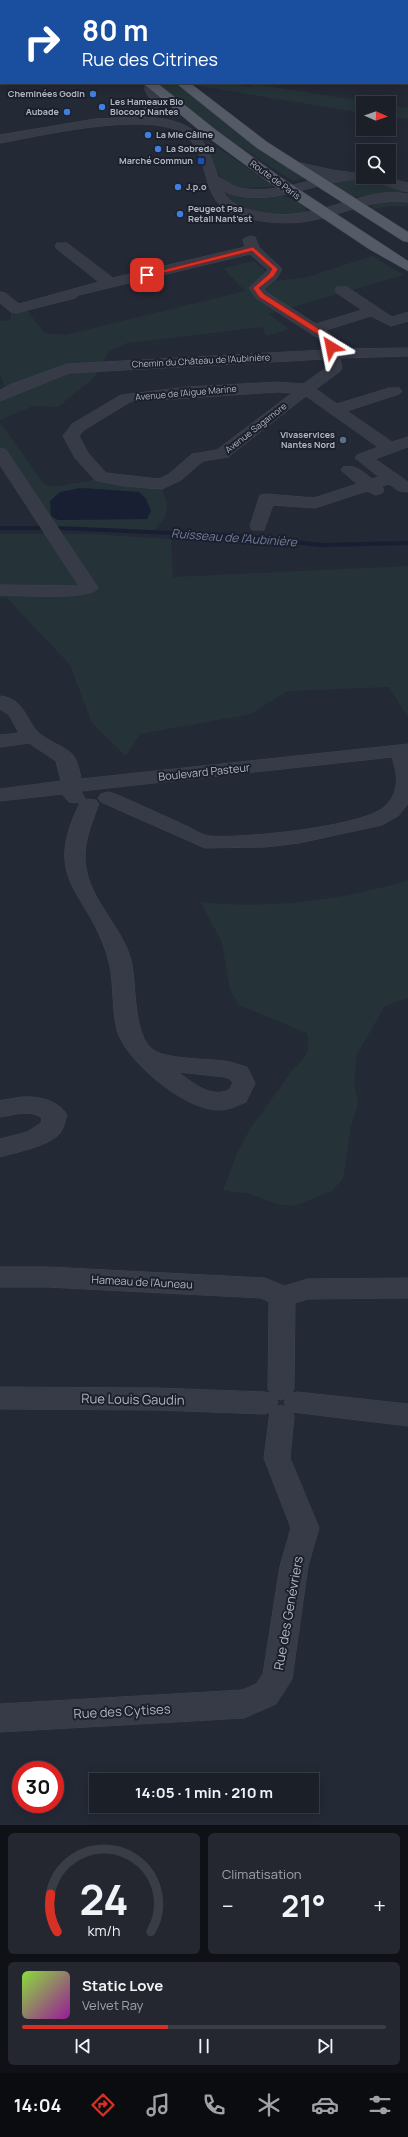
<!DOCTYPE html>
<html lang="fr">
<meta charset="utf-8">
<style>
:root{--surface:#1b1f28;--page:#242730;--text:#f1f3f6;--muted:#a0a2a8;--line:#393d45;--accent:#d93025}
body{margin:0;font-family:Manrope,sans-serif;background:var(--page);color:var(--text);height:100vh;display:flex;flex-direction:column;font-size:15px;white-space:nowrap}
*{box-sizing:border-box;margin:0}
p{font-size:13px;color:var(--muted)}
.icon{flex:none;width:22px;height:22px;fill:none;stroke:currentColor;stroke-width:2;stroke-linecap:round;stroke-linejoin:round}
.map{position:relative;height:1825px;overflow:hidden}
.drawer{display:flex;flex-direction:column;gap:8px;padding:8px;background:#0f1116;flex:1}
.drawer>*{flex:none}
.banner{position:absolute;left:0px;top:0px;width:408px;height:84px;box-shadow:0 2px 10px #0003,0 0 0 1px var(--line);background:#1a4fa0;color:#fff;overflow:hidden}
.needle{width:26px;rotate:92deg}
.fabs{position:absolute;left:356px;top:96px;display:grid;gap:8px}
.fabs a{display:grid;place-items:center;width:40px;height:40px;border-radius:0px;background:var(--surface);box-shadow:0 2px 10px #0003,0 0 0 1px var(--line);font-size:20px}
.speed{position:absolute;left:12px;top:1761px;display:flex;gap:8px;font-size:20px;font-weight:700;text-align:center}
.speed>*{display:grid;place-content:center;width:52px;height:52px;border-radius:50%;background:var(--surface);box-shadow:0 2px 10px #0003,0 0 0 1px var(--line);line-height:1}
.speed .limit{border:6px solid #d22;background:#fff;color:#111}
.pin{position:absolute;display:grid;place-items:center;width:34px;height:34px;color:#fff;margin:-17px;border-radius:8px;box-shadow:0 2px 6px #0006}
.me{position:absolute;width:44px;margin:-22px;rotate:325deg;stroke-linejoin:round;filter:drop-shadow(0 0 3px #0008)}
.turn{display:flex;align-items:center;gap:14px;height:84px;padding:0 16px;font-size:18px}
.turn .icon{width:52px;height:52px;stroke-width:2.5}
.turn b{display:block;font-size:28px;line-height:34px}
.big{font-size:30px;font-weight:700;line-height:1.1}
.drawer .card{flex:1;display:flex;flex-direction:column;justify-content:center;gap:6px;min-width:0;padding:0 14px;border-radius:6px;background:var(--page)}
.drawer .dial{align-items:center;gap:0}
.dial svg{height:104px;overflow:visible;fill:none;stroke:var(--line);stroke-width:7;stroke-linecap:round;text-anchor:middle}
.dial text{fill:var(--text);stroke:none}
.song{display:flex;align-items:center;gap:12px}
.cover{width:48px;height:48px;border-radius:6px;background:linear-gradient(135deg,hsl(90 70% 55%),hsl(300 70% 35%))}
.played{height:4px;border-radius:2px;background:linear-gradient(90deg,var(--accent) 40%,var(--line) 40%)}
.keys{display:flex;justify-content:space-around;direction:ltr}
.heat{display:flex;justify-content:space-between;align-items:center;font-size:22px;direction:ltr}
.drawer .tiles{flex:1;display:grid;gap:8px;grid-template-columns:1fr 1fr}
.card:last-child{grid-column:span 2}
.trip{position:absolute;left:89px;top:1773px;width:230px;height:40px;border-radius:0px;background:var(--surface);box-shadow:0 2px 10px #0003,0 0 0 1px var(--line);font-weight:700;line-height:40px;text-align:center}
.tabs{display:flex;height:64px;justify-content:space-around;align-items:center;background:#0b0c10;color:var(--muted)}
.tabs .icon{width:28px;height:28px}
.tabs .current{color:var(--accent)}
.tabs b{font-size:18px;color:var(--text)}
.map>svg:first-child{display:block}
</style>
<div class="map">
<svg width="408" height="1825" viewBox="0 0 408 1825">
<rect width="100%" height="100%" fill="#242936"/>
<g fill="#253338" fill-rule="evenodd">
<path d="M156 83H176L255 146 304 178 293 181 233 142Z"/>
<path d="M193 83H225L249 87 254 84 375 103H363V113L198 86Z"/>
<path d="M389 105 408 108V119L389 117Z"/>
<path d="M204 138 272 185 273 186C259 188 234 191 222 178 214 168 209 150 204 138Z"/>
<path d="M349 179 369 180 407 192 387 193 356 197 349 196 327 183Z"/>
<path d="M235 192C258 194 295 190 309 213 292 218 230 217 227 193Z"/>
<path d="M380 200 408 201V206H392L372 209 373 204Z"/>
<path d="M372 256 404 275 269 314 289 329 266 336 262 327 127 343 109 351 94 378 58 407 33 406 0 420V393L5 387 0 374V321L11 320V310L24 306 44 333 65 335 245 291 223 268 254 261 277 281 307 277Z"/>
<path d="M0 422 43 483 52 487 95 480 161 487C171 510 169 514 152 532L52 527 0 446ZM80 488 139 492 146 519 58 520 51 516Z"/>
<path d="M0 534H89L171 539 173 577 408 566V717L389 687 287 691 251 714 140 734 126 756 92 723 70 665 6 597 0 598Z"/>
<path d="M408 880V998L385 1006 357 1054 354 1082 358 1104 351 1126 343 1179 332 1191 294 1206 277 1204 250 1194 223 1190 238 1151 250 1129 294 1068C308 1057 310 1050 307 1033L239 1005 230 990 222 942 200 902C267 910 344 900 408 880Z"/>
</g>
<path fill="#181f33" d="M80 488 139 492 146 499 151 511 147 519 58 520 51 516 50 501 60 492Z"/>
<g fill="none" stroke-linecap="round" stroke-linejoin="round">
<g stroke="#181f33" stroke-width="4">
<path d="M0 528H39"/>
<path d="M60 528 239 536 321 545 408 543"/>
</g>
<defs>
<g id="minor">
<path d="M25 0H37L38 1H26Z"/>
<path d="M301 0H314L315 1H302Z"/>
<rect x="407" y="30" width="1" height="6"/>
<path d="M146 83H156L157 90 163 98 161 105 148 117C196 122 203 133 218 177 225 180 230 185 237 187 267 195 298 183 326 177L287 168 286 165 287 162 292 161 332 170 363 174V177H385L408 183V192C389 187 368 178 348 180 306 185 266 209 223 191 231 205 243 209 258 212 302 221 331 204 372 195 384 192 396 192 408 194V202C374 198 346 213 314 220 290 225 266 223 242 217 198 205 213 165 189 138 160 107 40 136 0 143V135L95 119 134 117 151 101 145 90Z"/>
<path d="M250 236 255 237 259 247 282 269 277 278 264 289 266 292 316 324 362 310 337 293 335 290 337 287H347L392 317 408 312V321L391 326 371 316 326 330 335 338 338 349 408 348V356L340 358 342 369 339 372 316 389 337 404 389 388H399L402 391 399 394 347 411 392 442 408 437V447L375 459 408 482V492L399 491 389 484 382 486 384 490 382 493 376 495 367 491 315 508 273 505 264 530H252L250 526 260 495 266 494 314 498 357 484 341 470 343 467C355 464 363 472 372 479L379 477 355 458 357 455 378 447 306 396 228 457 203 461 181 480 162 489 124 486 95 480 75 458 63 436 72 424 121 395 188 387 278 382 303 384 326 368 325 359 69 373 0 401V390L12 384 67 364 324 350 321 340 256 298 249 288 268 270 250 254 79 295 75 298 16 313 11 312 0 303V292L5 293 19 304 99 282 57 249 55 246 57 243H67L113 278 245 247 243 240ZM278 392 292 393 217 450 192 454 169 474 159 479 106 473 88 453 79 436 84 430 130 402Z"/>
<path d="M0 448 6 450 98 588C89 601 18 595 0 595V585L79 586 0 465Z"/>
<path d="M0 696C24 698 25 719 38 732 47 741 62 745 72 754 77 759 80 772 81 779L408 744V804L398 816 382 825 299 843 265 847 205 848 101 802 98 798 101 794 108 792 115 794C138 804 161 814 184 825 192 828 201 835 209 836 240 839 362 827 384 807 400 793 398 776 392 757L81 791 85 799 96 800 99 804C91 824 82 846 86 868 91 901 122 927 131 960 137 984 132 1038 155 1051 169 1059 207 1059 224 1061 232 1062 239 1065 247 1067L255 1083 246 1102C238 1105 229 1110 220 1110 187 1112 125 1061 117 1030 111 1005 115 979 107 955 87 890 41 881 80 803L69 802 62 794 0 801V789L61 781 56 761 29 743 0 747V735L19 733 9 715 0 709ZM178 1072 225 1077 230 1079 233 1083 229 1090C210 1098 194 1084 178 1072Z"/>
<path d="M22 1097C38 1096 58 1100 67 1115 65 1121 64 1128 60 1133 50 1146 16 1152 0 1157V1139L27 1132 41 1123 42 1118C30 1109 14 1115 0 1117V1101Z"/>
<path d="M0 1267H48L265 1278 284 1286 308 1279 408 1278V1298L308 1299 295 1303 294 1389 291 1394 297 1392 408 1404V1426L292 1412 294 1416 290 1458 319 1528 308 1566 292 1679 276 1704 244 1718 0 1732V1704L242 1690 256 1684 263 1674 280 1566 291 1528 264 1458 270 1412 265 1414 157 1410 0 1409V1387L157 1388 265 1392 271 1394 268 1389 269 1302 261 1298 48 1287H0ZM276 1398 281 1400 286 1398 284 1403 286 1407 281 1405 276 1407 278 1403Z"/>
</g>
<g id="major">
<path d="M48 0H60L61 1H49Z"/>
<path d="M71 0H84L85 1H72Z"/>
<path d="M143 83H157L216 130 280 177 408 261V271L369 249 270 183 206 136Z"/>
<path d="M176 83H190L267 142 408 232V242L403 241 257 148Z"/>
</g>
</defs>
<use href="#minor" stroke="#404450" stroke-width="1"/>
<use href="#major" stroke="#404450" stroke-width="1"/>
<use href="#minor" fill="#373b47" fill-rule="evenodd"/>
<use href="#major" fill="#555a67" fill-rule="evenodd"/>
</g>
<path fill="#d93025" stroke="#8d1f18" d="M253 247 278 269 274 276 259 288 264 294 330 336 333 349H328L325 339 259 297 253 288 269 274 272 269 252 251 147 277 144 275Z"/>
<g fill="#3f7fe0" stroke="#1c202c" stroke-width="1.5">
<circle cx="93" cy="94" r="4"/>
<circle cx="102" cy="107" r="4"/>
<circle cx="67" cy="112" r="4"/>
<circle cx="148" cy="135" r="4"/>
<circle cx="158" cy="149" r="4"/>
<circle cx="178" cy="187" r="4"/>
<circle cx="180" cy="214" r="4"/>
</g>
<rect fill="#1a4fb4" stroke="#1c202c" stroke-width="1.5" x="197" y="157" width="8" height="8" rx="2"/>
<circle fill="#5c6f8a" stroke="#1c202c" stroke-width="1.5" cx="343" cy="440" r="4"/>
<g text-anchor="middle" stroke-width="4" stroke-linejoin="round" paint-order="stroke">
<g font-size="9" font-weight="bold" fill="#b2b6c3" stroke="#1c202c" text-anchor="start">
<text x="85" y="97" text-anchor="end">Cheminées Godin</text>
<text x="110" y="105">Les Hameaux Bio<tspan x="110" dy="10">Biocoop Nantes</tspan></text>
<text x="59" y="115" text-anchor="end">Aubade</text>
<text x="156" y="138">La Mie Câline</text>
<text x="166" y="152">La Sobreda</text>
<text x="193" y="164" text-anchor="end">Marché Commun</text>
<text x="186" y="190">J.p.o</text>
<text x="188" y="212">Peugeot Psa<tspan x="188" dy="10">Retail Nant'est</tspan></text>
<text x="335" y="438" text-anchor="end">Vivaservices<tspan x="335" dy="10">Nantes Nord</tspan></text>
</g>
<g font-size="9" fill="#b2b6c3" stroke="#1c202c">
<text transform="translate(275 180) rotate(36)" y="3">Route de Paris</text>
<text transform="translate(201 361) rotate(-3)" y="3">Chemin du Château de l'Aubinière</text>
<text transform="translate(186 393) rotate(-5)" y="3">Avenue de l'Aigue Marine</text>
<text transform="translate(256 428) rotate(-38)" y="3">Avenue Sagamore</text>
</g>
<g font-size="11" fill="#b2b6c3" stroke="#1c202c">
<text transform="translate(204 772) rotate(-6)" y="4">Boulevard Pasteur</text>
<text transform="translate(142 1282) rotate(3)" y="4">Hameau de l'Auneau</text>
</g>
<g font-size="12" font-style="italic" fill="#6f7c9e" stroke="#1c202c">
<text transform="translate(234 538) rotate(4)" y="4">Ruisseau de l'Aubinière</text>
</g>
<g font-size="13" fill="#b2b6c3" stroke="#1c202c">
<text transform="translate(133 1399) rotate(1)" y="5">Rue Louis Gaudin</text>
<text transform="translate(288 1613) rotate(-80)" y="5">Rue des Genévriers</text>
<text transform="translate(122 1711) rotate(-3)" y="5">Rue des Cytises</text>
</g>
</g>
</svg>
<div class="fabs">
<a><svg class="needle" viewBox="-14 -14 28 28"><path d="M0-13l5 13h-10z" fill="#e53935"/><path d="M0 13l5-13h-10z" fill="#a0a2a8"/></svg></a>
<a><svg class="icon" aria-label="search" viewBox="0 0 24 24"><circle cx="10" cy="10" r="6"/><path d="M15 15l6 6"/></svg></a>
</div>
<div class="speed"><div class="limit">30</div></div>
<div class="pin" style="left:147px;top:275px;background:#d93025"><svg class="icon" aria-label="arrive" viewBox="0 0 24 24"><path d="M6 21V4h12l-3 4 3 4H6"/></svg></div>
<svg class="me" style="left:331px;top:347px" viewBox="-20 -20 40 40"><path d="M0-17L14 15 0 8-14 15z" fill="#d93025" stroke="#fff" stroke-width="4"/></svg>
<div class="trip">14:05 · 1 min · 210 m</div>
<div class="banner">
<div class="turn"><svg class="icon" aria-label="right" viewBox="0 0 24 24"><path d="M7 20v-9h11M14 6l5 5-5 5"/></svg><div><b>80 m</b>Rue des Citrines</div></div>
</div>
</div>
<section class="drawer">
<div class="tiles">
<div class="card dial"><svg viewBox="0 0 100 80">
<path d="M14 69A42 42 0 1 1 86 69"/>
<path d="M14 69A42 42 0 0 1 9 40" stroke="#d93025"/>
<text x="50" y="56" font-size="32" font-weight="700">24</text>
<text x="50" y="72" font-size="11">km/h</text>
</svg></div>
<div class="card"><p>Climatisation</p>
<div class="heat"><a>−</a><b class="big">21°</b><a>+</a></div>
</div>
<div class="card">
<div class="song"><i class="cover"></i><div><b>Static Love</b><p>Velvet Ray</p></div></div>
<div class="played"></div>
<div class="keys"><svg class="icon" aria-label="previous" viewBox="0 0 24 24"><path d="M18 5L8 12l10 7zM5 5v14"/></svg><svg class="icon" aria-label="pause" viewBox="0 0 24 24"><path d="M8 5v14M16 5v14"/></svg><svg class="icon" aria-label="next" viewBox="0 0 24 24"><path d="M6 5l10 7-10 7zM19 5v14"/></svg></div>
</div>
</div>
</section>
<nav class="tabs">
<b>14:04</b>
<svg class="icon current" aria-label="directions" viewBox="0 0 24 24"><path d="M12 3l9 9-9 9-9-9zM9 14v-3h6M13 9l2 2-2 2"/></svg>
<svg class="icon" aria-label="music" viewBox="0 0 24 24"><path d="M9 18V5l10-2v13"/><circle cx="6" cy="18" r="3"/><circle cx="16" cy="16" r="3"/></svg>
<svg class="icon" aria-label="phone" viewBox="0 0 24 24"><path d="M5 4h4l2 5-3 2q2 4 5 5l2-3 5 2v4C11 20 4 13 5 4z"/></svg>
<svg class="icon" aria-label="climate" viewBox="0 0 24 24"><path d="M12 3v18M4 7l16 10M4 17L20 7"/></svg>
<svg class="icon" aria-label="car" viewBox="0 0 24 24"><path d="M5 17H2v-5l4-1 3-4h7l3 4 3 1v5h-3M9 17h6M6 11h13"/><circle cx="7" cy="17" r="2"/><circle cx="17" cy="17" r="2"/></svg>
<svg class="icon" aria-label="filters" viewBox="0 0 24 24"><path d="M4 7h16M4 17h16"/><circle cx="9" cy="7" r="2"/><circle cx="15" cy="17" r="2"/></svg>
</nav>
